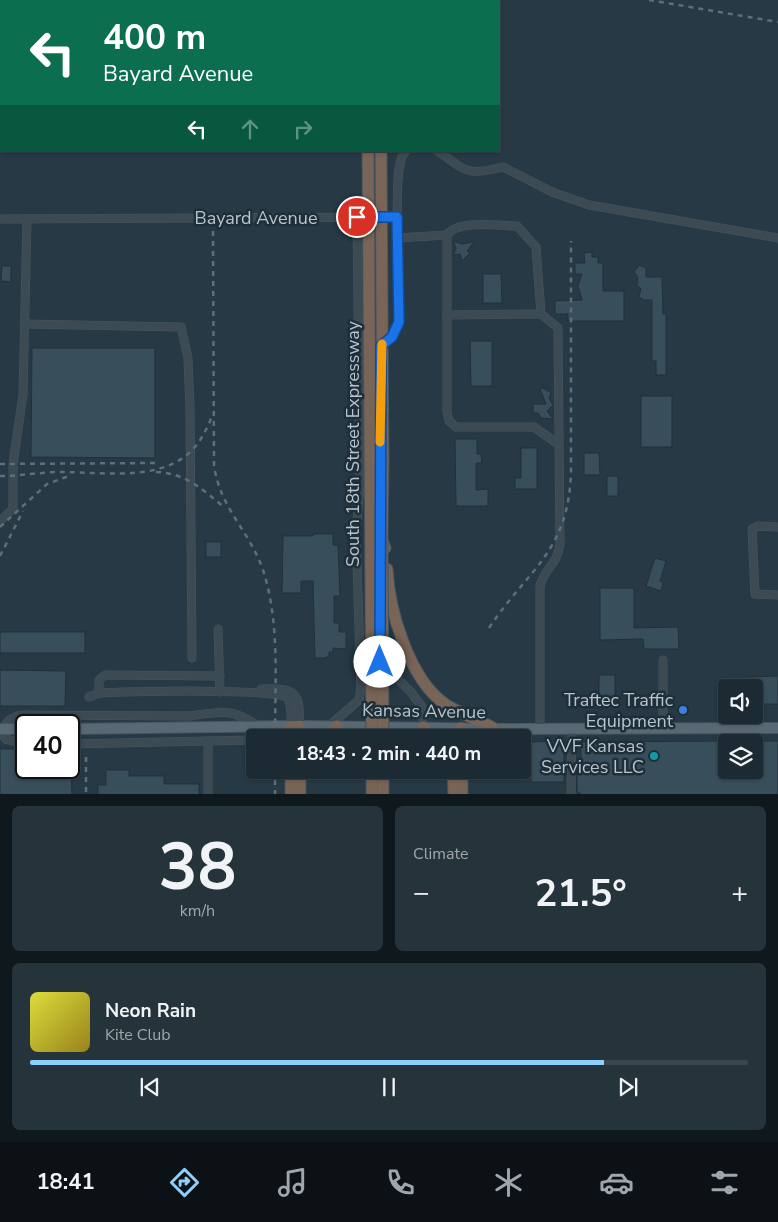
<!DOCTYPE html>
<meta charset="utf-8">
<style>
:root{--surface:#1c2b33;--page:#25333b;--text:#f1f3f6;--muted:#a0a7ac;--line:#3a474e;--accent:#8ecffc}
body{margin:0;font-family:"Nunito Sans",sans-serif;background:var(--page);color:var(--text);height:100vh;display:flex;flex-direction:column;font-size:19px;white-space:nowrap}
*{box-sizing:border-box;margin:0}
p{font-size:16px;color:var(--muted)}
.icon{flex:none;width:28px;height:28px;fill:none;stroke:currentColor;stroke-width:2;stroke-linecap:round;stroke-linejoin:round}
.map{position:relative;height:794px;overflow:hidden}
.side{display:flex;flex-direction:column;gap:12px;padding:12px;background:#0f181c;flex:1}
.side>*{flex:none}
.guide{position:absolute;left:0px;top:0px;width:500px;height:152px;box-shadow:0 1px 4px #0004,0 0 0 1px var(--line);background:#0b6e4f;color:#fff;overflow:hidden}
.tools{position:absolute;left:718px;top:679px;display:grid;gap:10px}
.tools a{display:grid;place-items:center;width:45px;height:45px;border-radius:5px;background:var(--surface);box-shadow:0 1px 4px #0004,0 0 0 1px var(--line);font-size:25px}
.speed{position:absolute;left:15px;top:714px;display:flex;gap:10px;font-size:25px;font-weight:700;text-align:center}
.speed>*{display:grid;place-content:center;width:65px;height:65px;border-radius:50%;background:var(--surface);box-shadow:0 1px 4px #0004,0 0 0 1px var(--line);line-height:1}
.speed .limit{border:2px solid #111;border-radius:8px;background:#fff;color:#111}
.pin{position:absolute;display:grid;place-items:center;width:42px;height:42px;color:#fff;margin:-21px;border:2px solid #fff;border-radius:50%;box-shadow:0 1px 5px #0007}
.me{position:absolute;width:55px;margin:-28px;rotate:0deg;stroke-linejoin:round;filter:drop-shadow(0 0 4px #0008)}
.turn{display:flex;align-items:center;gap:18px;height:105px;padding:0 20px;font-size:22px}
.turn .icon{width:65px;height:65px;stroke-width:2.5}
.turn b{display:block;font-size:35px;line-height:42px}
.lanes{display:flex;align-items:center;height:48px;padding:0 20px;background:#0003;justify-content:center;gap:25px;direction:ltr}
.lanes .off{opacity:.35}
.big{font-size:38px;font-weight:700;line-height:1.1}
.side .widget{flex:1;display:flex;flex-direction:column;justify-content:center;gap:8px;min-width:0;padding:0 18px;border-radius:8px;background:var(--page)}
.side .dial{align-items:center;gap:0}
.dial b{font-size:65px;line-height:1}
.song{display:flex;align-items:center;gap:15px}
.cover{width:60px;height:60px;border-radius:8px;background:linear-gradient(135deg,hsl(60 70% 55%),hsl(50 70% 35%))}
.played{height:5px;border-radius:2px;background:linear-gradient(90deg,var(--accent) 80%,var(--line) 80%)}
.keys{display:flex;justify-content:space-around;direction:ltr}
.heat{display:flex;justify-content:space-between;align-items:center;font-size:28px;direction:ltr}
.side .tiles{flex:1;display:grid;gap:12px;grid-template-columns:1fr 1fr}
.widget:last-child{grid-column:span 2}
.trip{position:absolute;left:246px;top:729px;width:285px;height:50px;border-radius:5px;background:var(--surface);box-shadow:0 1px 4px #0004,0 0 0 1px var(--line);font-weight:700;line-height:50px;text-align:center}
.tabs{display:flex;height:80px;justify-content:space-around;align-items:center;background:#0b1114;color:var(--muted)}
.tabs .icon{width:35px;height:35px}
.tabs .active{color:var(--accent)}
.tabs b{font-size:22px;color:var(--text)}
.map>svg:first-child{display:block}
</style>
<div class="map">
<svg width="778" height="795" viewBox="0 0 778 795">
<rect width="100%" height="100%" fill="#263944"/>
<g fill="#384e5a" stroke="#21313b">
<path d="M453 241 462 244 474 242 467 251 470 253 462 261 460 254 453 255 456 248Z"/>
<path d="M592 252V257H598V263H603V291H624V321H568V314H555V301L582 300 578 286 582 274H575V263H585L584 253Z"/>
<path d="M639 265 646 268V277H662L663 314H666V375H656V361H652V300H644L639 297 641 289 637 285 638 277 634 272Z"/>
<path d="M2 266H11V282L1 281Z"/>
<path d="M483 274H501L502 303H483Z"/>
<path d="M470 341H492V386H471Z"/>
<path d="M32 348H155V458L31 457Z"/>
<path d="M543 388 551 393 549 398 553 405 547 411 553 419 541 418 538 413H533V404H546L540 389Z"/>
<rect x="641" y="396" width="31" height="51"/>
<path d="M455 439H477V454H481L482 463H476V490L488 489V506H456Z"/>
<path d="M521 448H537V489H515V478H521Z"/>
<path d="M584 453H599L600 475H584Z"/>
<rect x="607" y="476" width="11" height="20"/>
<path d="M313 534H333V545H338L340 596H334V623H339V632H346V649L333 648V652H329V656L325 658H315L313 581H301V593H282L283 536H313Z"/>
<rect x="206" y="542" width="15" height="15"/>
<path d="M655 558 666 561 660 581 663 583 661 591 646 586Z"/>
<path d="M600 588H634V628L678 627 679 649H644L643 639 600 640Z"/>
<rect x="0" y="632" width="85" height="21"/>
<path d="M0 670 66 671 65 706H0Z"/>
<rect x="599" y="675" width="16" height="30"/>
<path d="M778 676V704H760V690L748 688V677Z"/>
<path d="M564 741V782H531L530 742Z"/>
<path d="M726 741V770H754V741H778V795H582L577 791V772L581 771V742Z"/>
<path d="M0 749H20V763H26V768H71L72 795H0Z"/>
<path d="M106 770H129V776H164V784H199V795H98V785H106Z"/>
</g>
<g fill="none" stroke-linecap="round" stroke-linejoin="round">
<defs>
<g id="minor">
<path d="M438 151C467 172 467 176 503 167L552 192 589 205 778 238"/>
<path d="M397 217C398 203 395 160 406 151"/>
<path d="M0 219 397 217 399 323 392 337 381 346"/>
<path d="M398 238 447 235"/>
<path d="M447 315 541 314"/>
<path d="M24 324 181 327 188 358 190 408 192 658"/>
<path d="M0 521 13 509V464L23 395 27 219"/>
<path d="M778 527 758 526 752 529 755 594 778 595"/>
<path d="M218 629 220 692"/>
<path d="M382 664 411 692 422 707 423 727"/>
<path d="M261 689C295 688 301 691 299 726"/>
<path d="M99 693V680L105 675 220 676"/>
<path d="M89 697 99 693C126 692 277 687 289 699 291 711 295 732 281 738"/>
<path d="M329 726 359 700 361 689 356 532 360 485 357 217"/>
<path d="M663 728V660"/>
<path d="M540 729V586C545 567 557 566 560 544L558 328 541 314 536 247 517 226C498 226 458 219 447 235V412L449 421 456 427H534L558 444"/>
<path d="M208 741V795"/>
<path d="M26 744 5 739C1 723 9 718 22 715L189 716C224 711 231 708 260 727"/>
<path d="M69 744 255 740"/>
<path d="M571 795 572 729"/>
</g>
<path id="major" d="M69 729 299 726 509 729 778 728"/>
<g id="highway">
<path d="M367 0V1"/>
<path d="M380 0V1"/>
<path d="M383 461 382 540 385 548"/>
<path d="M387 569C389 610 409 679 445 704 460 714 478 719 493 728L481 738"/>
<path d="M290 727V738"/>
<path d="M423 727 432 738"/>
<path d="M461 728V738"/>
<path d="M299 738V726"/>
<path d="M324 738 337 726"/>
<path d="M291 770V795"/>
<path d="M300 770V795"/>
<path d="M372 770V795"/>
<path d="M453 770 454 795"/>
<path d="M462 770V795"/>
<path d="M383 795V770"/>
</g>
</defs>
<use href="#minor" stroke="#475660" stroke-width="9"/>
<use href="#major" stroke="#475660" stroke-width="12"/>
<use href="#highway" stroke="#45545e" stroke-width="13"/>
<use href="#minor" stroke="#3b4a53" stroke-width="8"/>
<use href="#major" stroke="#596973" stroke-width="10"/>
<use href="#highway" stroke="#796557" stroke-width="11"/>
<g stroke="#5c6f7a" stroke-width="2.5" stroke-dasharray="5 5" stroke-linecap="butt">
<path d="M649 0 778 22"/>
<path d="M213 231 214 466C221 510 249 530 263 570 280 622 275 683 275 738"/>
<path d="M0 464 156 463"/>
<path d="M156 472C186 473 203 490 225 508"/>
<path d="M0 476C21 476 41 472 61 472 108 472 174 485 202 437 205 431 210 424 211 417"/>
<path d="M0 527 47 484 69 476"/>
<path d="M0 556 23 511"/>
<path d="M489 628C528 569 568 553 571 473V241"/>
<path d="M86 757V795"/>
<path d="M275 770V795"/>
</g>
<defs>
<path id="major-bridge" d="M0 729H26"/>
<g id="highway-bridge">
<path d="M368 151 372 738"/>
<path d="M381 151 383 461"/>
<path d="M382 540 383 738"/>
</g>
</defs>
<use href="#major-bridge" stroke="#475660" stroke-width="12" stroke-linecap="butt"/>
<use href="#highway-bridge" stroke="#45545e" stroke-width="13" stroke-linecap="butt"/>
<use href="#major-bridge" stroke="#596973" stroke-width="10"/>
<use href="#highway-bridge" stroke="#796557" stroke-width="11"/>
</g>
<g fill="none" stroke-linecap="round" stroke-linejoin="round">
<defs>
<path id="route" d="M357 217H397L399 322 392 337 381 346 380 662"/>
</defs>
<use href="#route" stroke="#114b97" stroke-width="12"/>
<use href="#route" stroke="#1a73e8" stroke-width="9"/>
<path stroke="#f59e0b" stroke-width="9" d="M380 442 382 344"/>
</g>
<circle fill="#3f7fe0" stroke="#1f2f39" stroke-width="2" cx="683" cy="710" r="5"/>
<circle fill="#0f9aa8" stroke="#1f2f39" stroke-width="2" cx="654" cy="756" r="5"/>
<g text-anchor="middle" stroke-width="5" stroke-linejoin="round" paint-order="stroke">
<g font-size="18" fill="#b8c4cd" stroke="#1f2f39">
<text x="256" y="224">Bayard Avenue</text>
<text transform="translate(353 444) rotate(-90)" y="6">South 18th Street Expressway</text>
<text transform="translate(424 711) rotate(1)" y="6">Kansas Avenue</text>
</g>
<g font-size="18" fill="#b8c4cd" stroke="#1f2f39" text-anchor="end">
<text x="673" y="706">Traftec Traffic<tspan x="673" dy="21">Equipment</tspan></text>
<text x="644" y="752">VVF Kansas<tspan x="644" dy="21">Services LLC</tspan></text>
</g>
</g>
</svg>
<div class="tools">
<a><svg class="icon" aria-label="sound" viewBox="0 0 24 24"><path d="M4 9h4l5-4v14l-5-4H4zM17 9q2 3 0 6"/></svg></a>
<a><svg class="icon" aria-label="layers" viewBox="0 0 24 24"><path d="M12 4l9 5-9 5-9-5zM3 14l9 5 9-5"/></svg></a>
</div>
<div class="speed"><div class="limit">40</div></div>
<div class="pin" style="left:357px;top:217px;background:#d93025"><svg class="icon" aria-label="arrive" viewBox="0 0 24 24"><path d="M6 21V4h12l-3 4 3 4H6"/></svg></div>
<svg class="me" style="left:380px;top:662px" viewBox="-20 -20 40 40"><circle r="19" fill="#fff"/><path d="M0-13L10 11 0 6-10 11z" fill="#1a73e8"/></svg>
<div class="trip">18:43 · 2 min · 440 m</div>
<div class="guide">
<div class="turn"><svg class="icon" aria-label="left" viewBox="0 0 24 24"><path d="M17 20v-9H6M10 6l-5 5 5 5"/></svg><div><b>400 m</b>Bayard Avenue</div></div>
<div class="lanes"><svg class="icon" aria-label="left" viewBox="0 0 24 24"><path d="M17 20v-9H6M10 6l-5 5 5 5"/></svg><svg class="icon off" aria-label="ahead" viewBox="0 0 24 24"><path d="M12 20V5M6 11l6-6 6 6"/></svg><svg class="icon off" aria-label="right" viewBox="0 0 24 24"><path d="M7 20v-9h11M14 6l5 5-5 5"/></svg></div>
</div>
</div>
<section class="side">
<div class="tiles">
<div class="widget dial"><b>38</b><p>km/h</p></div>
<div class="widget"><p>Climate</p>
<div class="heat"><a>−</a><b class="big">21.5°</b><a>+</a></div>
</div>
<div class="widget">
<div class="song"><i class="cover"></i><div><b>Neon Rain</b><p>Kite Club</p></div></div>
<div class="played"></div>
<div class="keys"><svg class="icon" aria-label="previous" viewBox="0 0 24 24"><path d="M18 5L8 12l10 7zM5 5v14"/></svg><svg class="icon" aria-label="pause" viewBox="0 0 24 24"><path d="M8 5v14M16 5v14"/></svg><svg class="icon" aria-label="next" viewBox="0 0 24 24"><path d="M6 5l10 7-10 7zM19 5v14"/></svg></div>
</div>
</div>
</section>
<nav class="tabs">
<b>18:41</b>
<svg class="icon active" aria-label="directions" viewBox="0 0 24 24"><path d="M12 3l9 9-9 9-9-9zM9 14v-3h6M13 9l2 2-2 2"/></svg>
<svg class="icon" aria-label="music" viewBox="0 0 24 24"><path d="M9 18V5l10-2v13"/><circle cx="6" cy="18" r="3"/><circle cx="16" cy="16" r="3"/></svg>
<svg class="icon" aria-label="phone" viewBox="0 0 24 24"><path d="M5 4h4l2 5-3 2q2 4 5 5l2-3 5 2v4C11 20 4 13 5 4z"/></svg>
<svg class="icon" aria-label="climate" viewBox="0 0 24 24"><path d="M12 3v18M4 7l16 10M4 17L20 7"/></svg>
<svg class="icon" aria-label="car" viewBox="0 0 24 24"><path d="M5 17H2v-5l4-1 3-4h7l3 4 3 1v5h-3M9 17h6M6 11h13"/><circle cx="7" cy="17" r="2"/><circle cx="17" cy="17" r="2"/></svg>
<svg class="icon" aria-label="filters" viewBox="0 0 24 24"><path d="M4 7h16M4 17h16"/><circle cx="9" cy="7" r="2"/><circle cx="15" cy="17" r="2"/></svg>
</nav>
